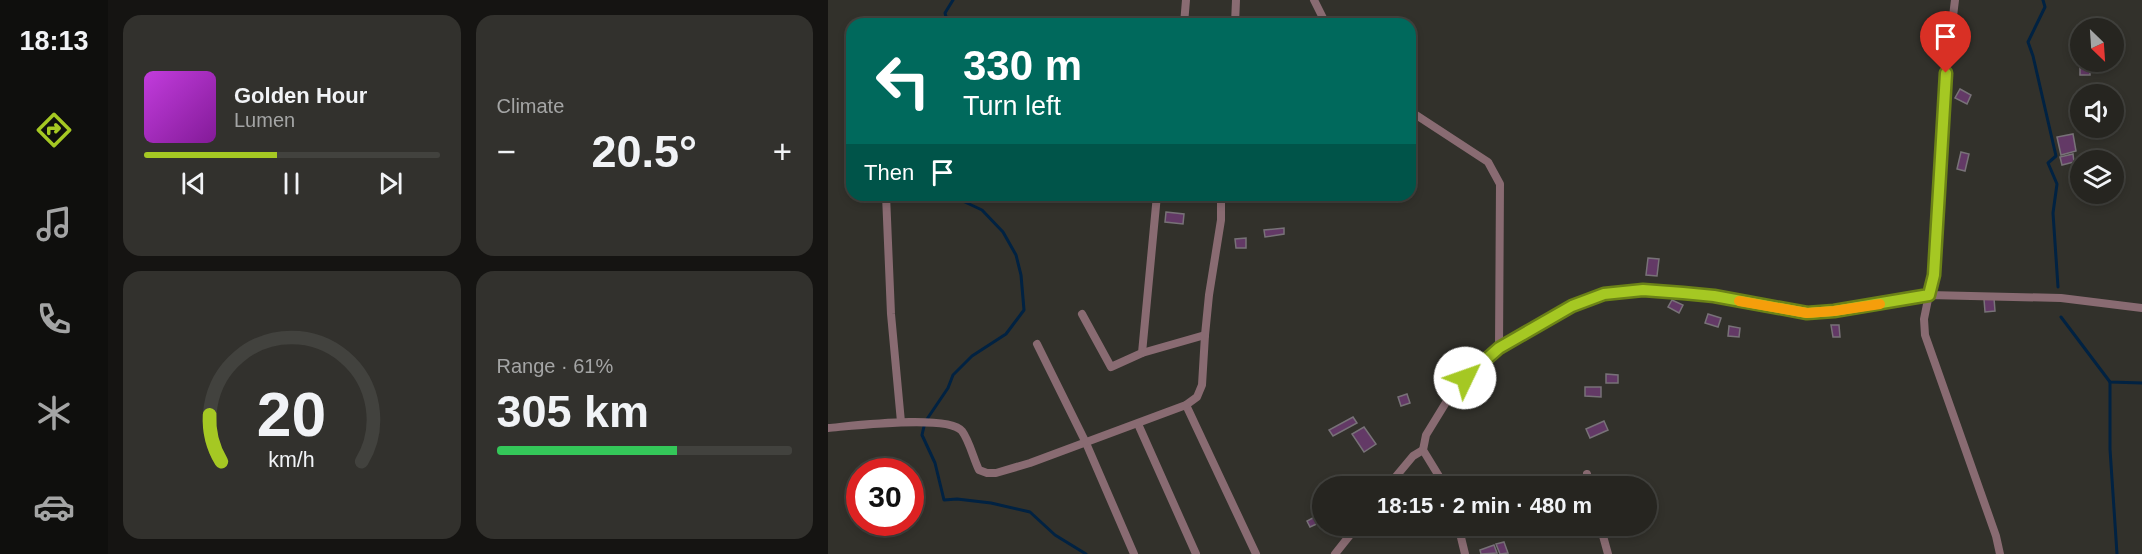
<!DOCTYPE html>
<meta charset="utf-8">
<style>
:root{--surface:#262520;--page:#32312d;--text:#f1f3f6;--muted:#a4a5a5;--line:#42423e;--accent:#a5c823}
body{margin:0;font-family:Helvetica,sans-serif;background:var(--page);color:var(--text);height:100vh;display:flex;flex-direction:column;font-size:22px;white-space:nowrap}
*{box-sizing:border-box;margin:0}
p{font-size:20px;color:var(--muted)}
.icon{flex:none;width:33px;height:33px;fill:none;stroke:currentColor;stroke-width:2;stroke-linecap:round;stroke-linejoin:round}
.map{position:relative;flex:1;overflow:hidden}
.side{display:flex;flex-direction:column;gap:15px;padding:15px;background:#151412;width:720px}
.side>*{flex:none}
.banner{position:absolute;left:18px;top:18px;width:570px;height:183px;border-radius:18px;box-shadow:0 3px 9px #0003,0 0 0 2px var(--line);background:#00695c;color:#fff;overflow:hidden}
.needle{width:39px;rotate:155deg}
.tools{position:absolute;left:1242px;top:18px;display:grid;gap:12px}
.tools a{display:grid;place-items:center;width:54px;height:54px;border-radius:50%;background:var(--surface);box-shadow:0 3px 9px #0003,0 0 0 2px var(--line);font-size:30px}
.speed{position:absolute;left:18px;top:458px;display:flex;gap:12px;font-size:30px;font-weight:700;text-align:center}
.speed>*{display:grid;place-content:center;width:78px;height:78px;border-radius:50%;background:var(--surface);box-shadow:0 3px 9px #0003,0 0 0 2px var(--line);line-height:1}
.speed .limit{border:9px solid #d22;background:#fff;color:#111}
.pin{position:absolute;display:grid;place-items:center;width:51px;height:51px;color:#fff;margin:-62px -26px;border-radius:50% 50% 50% 0;rotate:-45deg;box-shadow:0 0 6px #0007}
.pin .icon{rotate:45deg}
.me{position:absolute;width:66px;margin:-33px;rotate:48deg;stroke-linejoin:round;filter:drop-shadow(0 0 4px #0008)}
.turn{display:flex;align-items:center;gap:21px;height:126px;padding:0 18px;font-size:27px}
.turn .icon{width:78px;height:78px;stroke-width:2.5}
.turn b{display:block;font-size:42px;line-height:51px}
.then{display:flex;align-items:center;height:57px;padding:0 18px;background:#0003;gap:12px;font-size:22px}
.big{font-size:45px;font-weight:800;line-height:1.1}
.side .card{flex:1;display:flex;flex-direction:column;justify-content:center;gap:9px;min-width:0;padding:0 21px;border-radius:18px;background:var(--page)}
.side .dial{align-items:center;gap:0}
.dial svg{height:156px;overflow:visible;fill:none;stroke:var(--line);stroke-width:7;stroke-linecap:round;text-anchor:middle}
.dial text{fill:var(--text);stroke:none}
.song{display:flex;align-items:center;gap:18px}
.cover{width:72px;height:72px;border-radius:9px;background:linear-gradient(135deg,hsl(290 70% 55%),hsl(290 70% 35%))}
.played{height:6px;border-radius:3px;background:linear-gradient(90deg,var(--accent) 45%,var(--line) 45%)}
.keys{display:flex;justify-content:space-around;direction:ltr}
.heat{display:flex;justify-content:space-between;align-items:center;font-size:33px;direction:ltr}
.charge{height:9px;border-radius:4px;background:linear-gradient(90deg,#34c759 61%,var(--line) 0)}
.side .tiles{flex:1;display:grid;gap:15px;grid-template-columns:repeat(2,1fr)}
.trip{position:absolute;left:484px;top:476px;width:345px;height:60px;border-radius:30px;background:var(--surface);box-shadow:0 3px 9px #0003,0 0 0 2px var(--line);font-weight:800;line-height:60px;text-align:center}
main{display:flex;flex:1;min-height:0}
.menu{display:flex;flex-direction:column;width:108px;justify-content:space-around;align-items:center;background:#0f0f0d;color:var(--muted)}
.menu .icon{width:42px;height:42px}
.menu .current{color:var(--accent)}
.menu b{font-size:27px;color:var(--text)}
.map>svg:first-child{display:block}
</style>
<main>
<nav class="menu">
<b>18:13</b>
<svg class="icon current" aria-label="directions" viewBox="0 0 24 24"><path d="M12 3l9 9-9 9-9-9zM9 14v-3h6M13 9l2 2-2 2"/></svg>
<svg class="icon" aria-label="music" viewBox="0 0 24 24"><path d="M9 18V5l10-2v13"/><circle cx="6" cy="18" r="3"/><circle cx="16" cy="16" r="3"/></svg>
<svg class="icon" aria-label="phone" viewBox="0 0 24 24"><path d="M5 4h4l2 5-3 2q2 4 5 5l2-3 5 2v4C11 20 4 13 5 4z"/></svg>
<svg class="icon" aria-label="climate" viewBox="0 0 24 24"><path d="M12 3v18M4 7l16 10M4 17L20 7"/></svg>
<svg class="icon" aria-label="car" viewBox="0 0 24 24"><path d="M5 17H2v-5l4-1 3-4h7l3 4 3 1v5h-3M9 17h6M6 11h13"/><circle cx="7" cy="17" r="2"/><circle cx="17" cy="17" r="2"/></svg>
</nav>
<section class="side">
<div class="tiles">
<div class="card">
<div class="song"><i class="cover"></i><div><b>Golden Hour</b><p>Lumen</p></div></div>
<div class="played"></div>
<div class="keys"><svg class="icon" aria-label="previous" viewBox="0 0 24 24"><path d="M18 5L8 12l10 7zM5 5v14"/></svg><svg class="icon" aria-label="pause" viewBox="0 0 24 24"><path d="M8 5v14M16 5v14"/></svg><svg class="icon" aria-label="next" viewBox="0 0 24 24"><path d="M6 5l10 7-10 7zM19 5v14"/></svg></div>
</div>
<div class="card"><p>Climate</p>
<div class="heat"><a>−</a><b class="big">20.5°</b><a>+</a></div>
</div>
<div class="card dial"><svg viewBox="0 0 100 80">
<path d="M14 69A42 42 0 1 1 86 69"/>
<path d="M14 69A42 42 0 0 1 8 45" stroke="#a5c823"/>
<text x="50" y="56" font-size="32" font-weight="700">20</text>
<text x="50" y="72" font-size="11">km/h</text>
</svg></div>
<div class="card"><p>Range · 61%</p><b class="big">305 km</b><div class="charge"></div></div>
</div>
</section>
<div class="map">
<svg width="1314" height="554" viewBox="0 0 1314 554">
<rect width="100%" height="100%" fill="#32312b"/>
<g fill="none" stroke-linecap="round" stroke-linejoin="round">
<g stroke="#012242" stroke-width="3">
<path d="M125 0 117 13 118 17 122 18 127 24"/>
<path d="M1215 0 1217 7 1200 42 1205 56 1228 156 1220 163 1229 184 1225 213 1230 287"/>
<path d="M122 195 154 210 175 232 188 255 193 275 196 310 178 334 144 356 125 375 120 388 97 422 94 435 107 463 116 500 129 499 163 503 202 512 227 535 258 554"/>
<path d="M1233 317 1282 382 1314 383"/>
<path d="M1282 382V449L1289 554"/>
</g>
</g>
<g fill="#633966" stroke="#787278" stroke-width="1.5">
<rect x="1252" y="63" width="10" height="12"/>
<path d="M1132 89 1143 95 1139 104 1127 98Z"/>
<path d="M1245 134 1248 151 1233 155 1229 137Z"/>
<path d="M1133 152 1141 154 1137 171 1129 169Z"/>
<path d="M1245 154 1246 162 1234 165 1232 157Z"/>
<path d="M338 212 356 214 355 224 337 222Z"/>
<path d="M456 228V234L437 237 436 230Z"/>
<path d="M418 238V248H408L407 239Z"/>
<path d="M820 258 831 259 829 276 818 275Z"/>
<path d="M1166 298 1167 311 1157 312 1156 299Z"/>
<path d="M844 300 855 305 851 313 840 307Z"/>
<path d="M880 314 893 318 890 327 877 323Z"/>
<path d="M1003 325H1011L1012 337H1005Z"/>
<path d="M901 326 912 328 911 337 900 336Z"/>
<path d="M778 374 790 375V383H778Z"/>
<path d="M757 387H773V397L757 396Z"/>
<path d="M579 394 582 403 573 406 570 397Z"/>
<path d="M525 417 529 423 505 436 501 430Z"/>
<path d="M776 421 780 430 762 438 758 429Z"/>
<path d="M536 427 548 444 536 452 524 434Z"/>
<path d="M492 514 495 521 482 527 479 521Z"/>
<path d="M676 542 680 553 672 554 668 544Z"/>
<path d="M666 545 669 553 653 554 652 550Z"/>
</g>
<g fill="none" stroke-linecap="round" stroke-linejoin="round">
<g stroke="#896b72" stroke-width="8">
<path d="M486 0 498 24"/>
<path d="M1127 0 1118 73 1105 275 1096 319 1097 335 1168 536 1172 554"/>
<path d="M356 24 358 0"/>
<path d="M407 24 408 0"/>
<path d="M582 111 660 162 672 184 671 348"/>
<path d="M58 195 63 314 73 422"/>
<path d="M254 314 283 367 314 353 329 195"/>
<path d="M209 344 258 443 306 554"/>
<path d="M314 353 377 335"/>
<path d="M358 405 428 554"/>
<path d="M310 424 368 554"/>
<path d="M0 428C24 426 120 414 134 431 141 440 146 460 151 470L159 473H168L202 463 358 405 369 397 374 385 377 335 381 295 393 220V195"/>
<path d="M759 474 762 486"/>
<path d="M560 486 585 456 595 450"/>
<path d="M617 486 595 450 598 435 625 391 650 366 671 348 744 306 776 294 815 290 855 293 979 313 1006 311 1101 295 1233 298 1314 308"/>
<path d="M630 525 637 554"/>
<path d="M772 525 780 554"/>
<path d="M507 554 530 525"/>
</g>
</g>
<g fill="none" stroke-linecap="round" stroke-linejoin="round">
<defs>
<path id="route" d="M637 378 671 348 744 306 776 294 815 290 855 293 886 296 979 313 1006 311 1101 295 1106 275 1118 73"/>
</defs>
<use href="#route" stroke="#6b8217" stroke-width="15"/>
<use href="#route" stroke="#a5c823" stroke-width="10"/>
<path stroke="#f59e0b" stroke-width="10" d="M911 301 979 313 1006 311 1052 304"/>
</g>
</svg>
<div class="tools">
<a><svg class="needle" viewBox="-14 -14 28 28"><path d="M0-13l5 13h-10z" fill="#e53935"/><path d="M0 13l5-13h-10z" fill="#a4a5a5"/></svg></a>
<a><svg class="icon" aria-label="sound" viewBox="0 0 24 24"><path d="M4 9h4l5-4v14l-5-4H4zM17 9q2 3 0 6"/></svg></a>
<a><svg class="icon" aria-label="layers" viewBox="0 0 24 24"><path d="M12 4l9 5-9 5-9-5zM3 14l9 5 9-5"/></svg></a>
</div>
<div class="speed"><div class="limit">30</div></div>
<div class="pin" style="left:1118px;top:73px;background:#d93025"><svg class="icon" aria-label="arrive" viewBox="0 0 24 24"><path d="M6 21V4h12l-3 4 3 4H6"/></svg></div>
<svg class="me" style="left:637px;top:378px" viewBox="-20 -20 40 40"><circle r="19" fill="#fff"/><path d="M0-13L10 11 0 6-10 11z" fill="#a5c823"/></svg>
<div class="trip">18:15 · 2 min · 480 m</div>
<div class="banner">
<div class="turn"><svg class="icon" aria-label="left" viewBox="0 0 24 24"><path d="M17 20v-9H6M10 6l-5 5 5 5"/></svg><div><b>330 m</b>Turn left</div></div>
<div class="then">Then<svg class="icon" aria-label="arrive" viewBox="0 0 24 24"><path d="M6 21V4h12l-3 4 3 4H6"/></svg></div>
</div>
</div>
</main>
